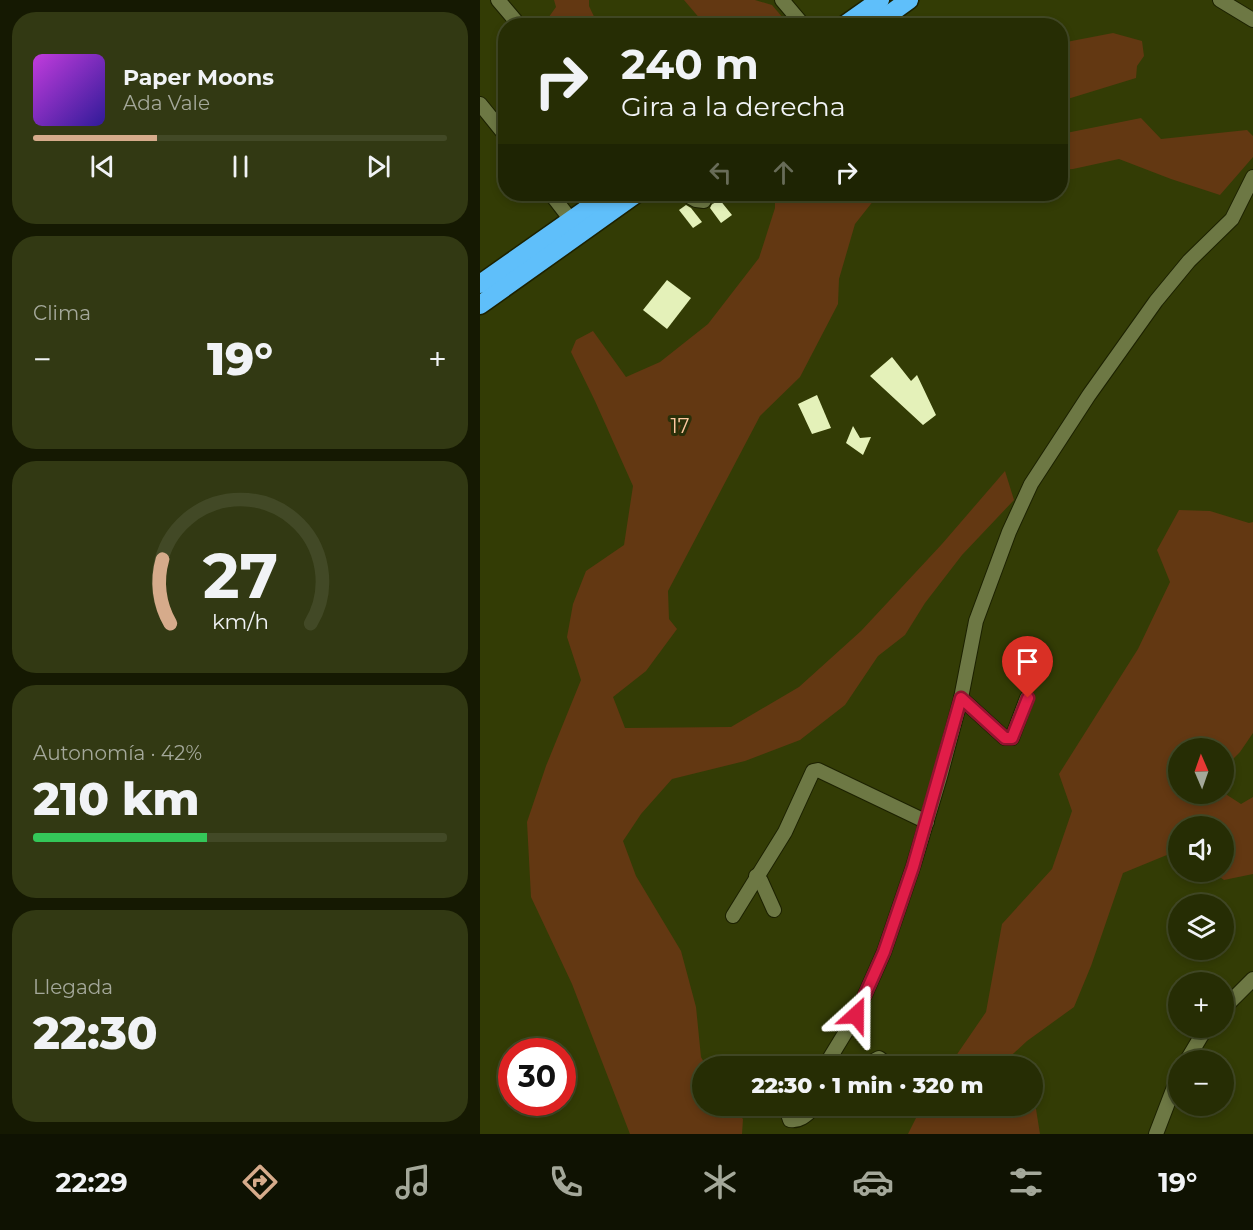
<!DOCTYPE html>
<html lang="es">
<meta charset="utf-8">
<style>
:root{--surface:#262d04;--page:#323913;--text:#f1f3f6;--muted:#a4a89a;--line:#424926;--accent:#d6ab8b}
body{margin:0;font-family:Montserrat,sans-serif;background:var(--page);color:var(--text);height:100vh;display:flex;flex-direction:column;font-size:22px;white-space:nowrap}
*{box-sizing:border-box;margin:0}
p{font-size:20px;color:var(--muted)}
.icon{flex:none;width:33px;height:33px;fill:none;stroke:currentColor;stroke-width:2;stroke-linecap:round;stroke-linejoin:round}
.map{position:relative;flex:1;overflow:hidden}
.details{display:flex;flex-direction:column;gap:12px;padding:12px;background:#151902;width:480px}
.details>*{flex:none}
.banner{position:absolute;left:18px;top:18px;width:570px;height:183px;border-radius:24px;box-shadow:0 3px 9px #0003,0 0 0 2px var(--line);background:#262d04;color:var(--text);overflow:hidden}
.needle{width:39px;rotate:358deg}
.tools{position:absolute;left:688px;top:738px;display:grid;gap:12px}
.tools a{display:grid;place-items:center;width:66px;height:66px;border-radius:50%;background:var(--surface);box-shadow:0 3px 9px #0003,0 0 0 2px var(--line);font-size:30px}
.speed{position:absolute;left:18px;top:1038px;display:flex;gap:12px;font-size:30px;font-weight:700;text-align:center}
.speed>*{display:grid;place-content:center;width:78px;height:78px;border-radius:50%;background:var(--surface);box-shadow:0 3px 9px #0003,0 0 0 2px var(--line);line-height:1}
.speed .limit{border:9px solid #d22;background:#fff;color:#111}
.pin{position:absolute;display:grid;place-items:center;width:51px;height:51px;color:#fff;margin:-62px -26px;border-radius:50% 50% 50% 0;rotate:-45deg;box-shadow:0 0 6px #0007}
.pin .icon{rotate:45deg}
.me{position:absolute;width:66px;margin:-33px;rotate:24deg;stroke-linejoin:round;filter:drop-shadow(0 0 4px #0008)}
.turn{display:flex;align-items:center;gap:21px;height:126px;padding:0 24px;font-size:27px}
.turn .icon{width:78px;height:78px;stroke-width:2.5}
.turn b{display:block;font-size:42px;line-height:51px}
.lanes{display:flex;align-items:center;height:57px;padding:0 24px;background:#0003;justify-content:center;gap:30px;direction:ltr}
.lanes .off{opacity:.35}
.big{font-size:45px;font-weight:800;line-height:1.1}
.details .tile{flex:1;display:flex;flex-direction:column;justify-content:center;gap:9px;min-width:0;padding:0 21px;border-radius:24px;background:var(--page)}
.details .dial{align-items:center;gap:0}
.dial svg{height:156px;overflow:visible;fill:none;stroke:var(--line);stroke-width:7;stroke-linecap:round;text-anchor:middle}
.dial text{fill:var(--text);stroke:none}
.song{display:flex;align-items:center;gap:18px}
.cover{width:72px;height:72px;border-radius:9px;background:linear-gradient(135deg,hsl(290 70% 55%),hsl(250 70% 35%))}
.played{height:6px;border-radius:3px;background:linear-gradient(90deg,var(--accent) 30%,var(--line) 30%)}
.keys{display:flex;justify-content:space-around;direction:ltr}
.heat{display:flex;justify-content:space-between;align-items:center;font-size:33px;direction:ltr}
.charge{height:9px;border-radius:4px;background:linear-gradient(90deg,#34c759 42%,var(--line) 0)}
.trip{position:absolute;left:212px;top:1056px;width:351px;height:60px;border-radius:30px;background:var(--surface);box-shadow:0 3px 9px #0003,0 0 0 2px var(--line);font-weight:800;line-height:60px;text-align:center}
.menu{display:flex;height:96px;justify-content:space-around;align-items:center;background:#0f1202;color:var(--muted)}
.menu .icon{width:42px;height:42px}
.menu .on{color:var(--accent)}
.menu b{font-size:27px;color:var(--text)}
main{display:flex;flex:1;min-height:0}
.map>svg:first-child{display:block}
</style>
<main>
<section class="details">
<div class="tile">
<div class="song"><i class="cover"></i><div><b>Paper Moons</b><p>Ada Vale</p></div></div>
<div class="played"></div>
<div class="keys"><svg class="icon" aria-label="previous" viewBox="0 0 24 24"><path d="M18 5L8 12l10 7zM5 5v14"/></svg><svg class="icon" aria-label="pause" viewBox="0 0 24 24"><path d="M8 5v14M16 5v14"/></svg><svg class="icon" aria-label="next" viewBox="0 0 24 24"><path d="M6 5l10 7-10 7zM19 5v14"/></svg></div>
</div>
<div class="tile"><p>Clima</p>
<div class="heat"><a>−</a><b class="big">19°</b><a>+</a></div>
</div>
<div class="tile dial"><svg viewBox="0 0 100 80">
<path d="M14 69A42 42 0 1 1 86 69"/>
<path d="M14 69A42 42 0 0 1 10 36" stroke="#d6ab8b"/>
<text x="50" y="56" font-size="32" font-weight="700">27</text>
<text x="50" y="72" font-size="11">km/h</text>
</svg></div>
<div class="tile"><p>Autonomía · 42%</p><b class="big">210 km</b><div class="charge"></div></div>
<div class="tile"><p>Llegada</p><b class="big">22:30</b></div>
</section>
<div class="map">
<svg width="773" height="1134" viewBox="0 0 773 1134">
<rect width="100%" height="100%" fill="#333c05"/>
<g fill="#633812">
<path d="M74 0H109V6L118 25H67L66 21 76 7Z"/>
<path d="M204 0H275L292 5 309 25H242L221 20Z"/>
<path d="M633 33 662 41 664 56 657 66 656 78 581 101V43Z"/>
<path d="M661 118 681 139 767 130 773 136V157L740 195 691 179 639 159 593 169 581 170V134Z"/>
<path d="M295 194H421L394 200 375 224 359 279 358 304 320 377 280 416 188 591 189 619 197 629 166 671 133 697 145 728 251 727 319 687 381 631 462 544 525 471 534 500 482 555 445 603 425 635 398 656 365 705 320 740 265 761 192 779 161 814 143 841 156 876 201 951 216 1007 221 1057 226 1066H222V1106H251L263 1119 262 1134H150L92 984 51 897 47 822 66 766 101 680 87 637 93 604 106 571 144 545 153 486 115 401 91 352 96 340 113 331 146 377 180 362 228 324 279 258 295 208Z"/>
<path d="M699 510 730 511 769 523 773 522V733L760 752 744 768V748H699V794L744 793 761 804 773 797V874L744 880 733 872H744V826H699V850L643 873 611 966 594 1007 547 1041 520 1066H469L506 1012 522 924 572 869 592 811 579 774 658 649 690 582 677 550Z"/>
<path d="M442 1106H546L556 1109 560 1134H428Z"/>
</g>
<g fill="#e4f1b9">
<path d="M229 194H235L252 215 241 223 230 208 233 202Z"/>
<path d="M206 205 211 208 222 222 213 228 199 210Z"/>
<path d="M187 280 211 298 187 329 163 310Z"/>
<path d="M412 357 431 381 437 375 456 415 443 425 390 376Z"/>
<path d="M337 395 351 428 332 434 318 404Z"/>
<path d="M373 426 380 438 391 437 383 455 366 443Z"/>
</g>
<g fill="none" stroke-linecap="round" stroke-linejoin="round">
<path stroke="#4b5421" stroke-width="14" stroke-dasharray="14 7" stroke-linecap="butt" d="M224 201 236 194"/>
<defs>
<g id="minor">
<path d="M18 0 40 26"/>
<path d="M302 0 324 26"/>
<path d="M740 0 773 20"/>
<path d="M0 104 26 136"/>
<path d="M71 194 91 220"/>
<path d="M205 194 216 200 224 201"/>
<path d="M481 698 525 738H532L547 698"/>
<path d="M276 876 281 881 294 910"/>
<path d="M253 916 305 832 333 771 338 770 447 822"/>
<path d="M744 1008 773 979"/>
<path d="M707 1060 726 1028"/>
<path d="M345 1066 376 1015 404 952 433 867 460 777 481 698 496 621 529 532 551 484 609 395 676 301 709 261 752 219 773 177"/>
<path d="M384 1066 399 1058 403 1061V1066"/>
<path d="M311 1106 308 1114 310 1120C321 1122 328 1113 336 1106"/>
<path d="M676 1134 699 1074"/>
</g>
<g id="highway">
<path d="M363 26 400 0"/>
<path d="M393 26 429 0"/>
<path d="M0 284 128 194"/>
<path d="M0 305 156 194"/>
</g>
</defs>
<use href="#minor" stroke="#1c2100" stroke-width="16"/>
<use href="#highway" stroke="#1c2100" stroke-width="21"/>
<use href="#minor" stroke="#6d7844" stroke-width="14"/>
<use href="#highway" stroke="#5fbffa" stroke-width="18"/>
</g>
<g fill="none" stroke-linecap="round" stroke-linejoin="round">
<defs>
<path id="route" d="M376 1015 404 952 433 867 481 698 525 738H532L548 698"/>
</defs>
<use href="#route" stroke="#92132f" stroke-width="15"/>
<use href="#route" stroke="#e11d48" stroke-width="10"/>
</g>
<g text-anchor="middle" stroke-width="6" stroke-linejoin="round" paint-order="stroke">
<g font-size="20" fill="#fec8a0" stroke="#2a3009">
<text x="200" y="433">17</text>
</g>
</g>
</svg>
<div class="tools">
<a><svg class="needle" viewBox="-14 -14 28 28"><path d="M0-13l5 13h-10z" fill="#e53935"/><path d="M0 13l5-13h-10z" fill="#a4a89a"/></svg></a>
<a><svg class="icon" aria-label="sound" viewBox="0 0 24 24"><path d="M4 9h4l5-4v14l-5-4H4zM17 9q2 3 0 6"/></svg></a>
<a><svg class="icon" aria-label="layers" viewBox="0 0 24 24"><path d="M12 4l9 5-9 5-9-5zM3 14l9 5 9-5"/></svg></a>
<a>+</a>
<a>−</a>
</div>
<div class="speed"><div class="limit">30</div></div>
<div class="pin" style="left:548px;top:698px;background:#d93025"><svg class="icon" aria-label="arrive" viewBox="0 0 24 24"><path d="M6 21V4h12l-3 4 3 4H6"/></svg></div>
<svg class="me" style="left:376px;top:1015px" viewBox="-20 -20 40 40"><path d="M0-17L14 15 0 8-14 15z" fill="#e11d48" stroke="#fff" stroke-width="4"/></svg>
<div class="trip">22:30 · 1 min · 320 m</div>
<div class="banner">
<div class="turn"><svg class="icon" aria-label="right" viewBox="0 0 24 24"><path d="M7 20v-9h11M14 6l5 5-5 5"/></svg><div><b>240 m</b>Gira a la derecha</div></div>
<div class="lanes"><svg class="icon off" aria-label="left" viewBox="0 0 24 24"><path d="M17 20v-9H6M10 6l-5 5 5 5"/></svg><svg class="icon off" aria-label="ahead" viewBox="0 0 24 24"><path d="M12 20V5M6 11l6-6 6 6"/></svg><svg class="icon" aria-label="right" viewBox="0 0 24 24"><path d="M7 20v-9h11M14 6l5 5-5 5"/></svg></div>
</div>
</div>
</main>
<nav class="menu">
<b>22:29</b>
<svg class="icon on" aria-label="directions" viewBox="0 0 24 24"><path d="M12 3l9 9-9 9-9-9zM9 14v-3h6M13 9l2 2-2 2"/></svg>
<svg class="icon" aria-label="music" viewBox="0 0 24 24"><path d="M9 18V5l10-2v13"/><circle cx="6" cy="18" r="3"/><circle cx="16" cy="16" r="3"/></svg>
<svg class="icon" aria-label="phone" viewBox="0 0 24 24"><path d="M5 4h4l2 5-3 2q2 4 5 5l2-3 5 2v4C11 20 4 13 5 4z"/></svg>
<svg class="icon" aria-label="climate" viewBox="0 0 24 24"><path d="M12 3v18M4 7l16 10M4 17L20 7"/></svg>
<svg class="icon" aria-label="car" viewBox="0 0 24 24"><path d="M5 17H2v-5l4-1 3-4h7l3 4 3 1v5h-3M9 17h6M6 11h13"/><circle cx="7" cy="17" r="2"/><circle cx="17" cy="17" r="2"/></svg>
<svg class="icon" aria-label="filters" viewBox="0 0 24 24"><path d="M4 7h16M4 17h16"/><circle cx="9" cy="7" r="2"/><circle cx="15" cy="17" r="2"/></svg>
<b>19°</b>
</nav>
